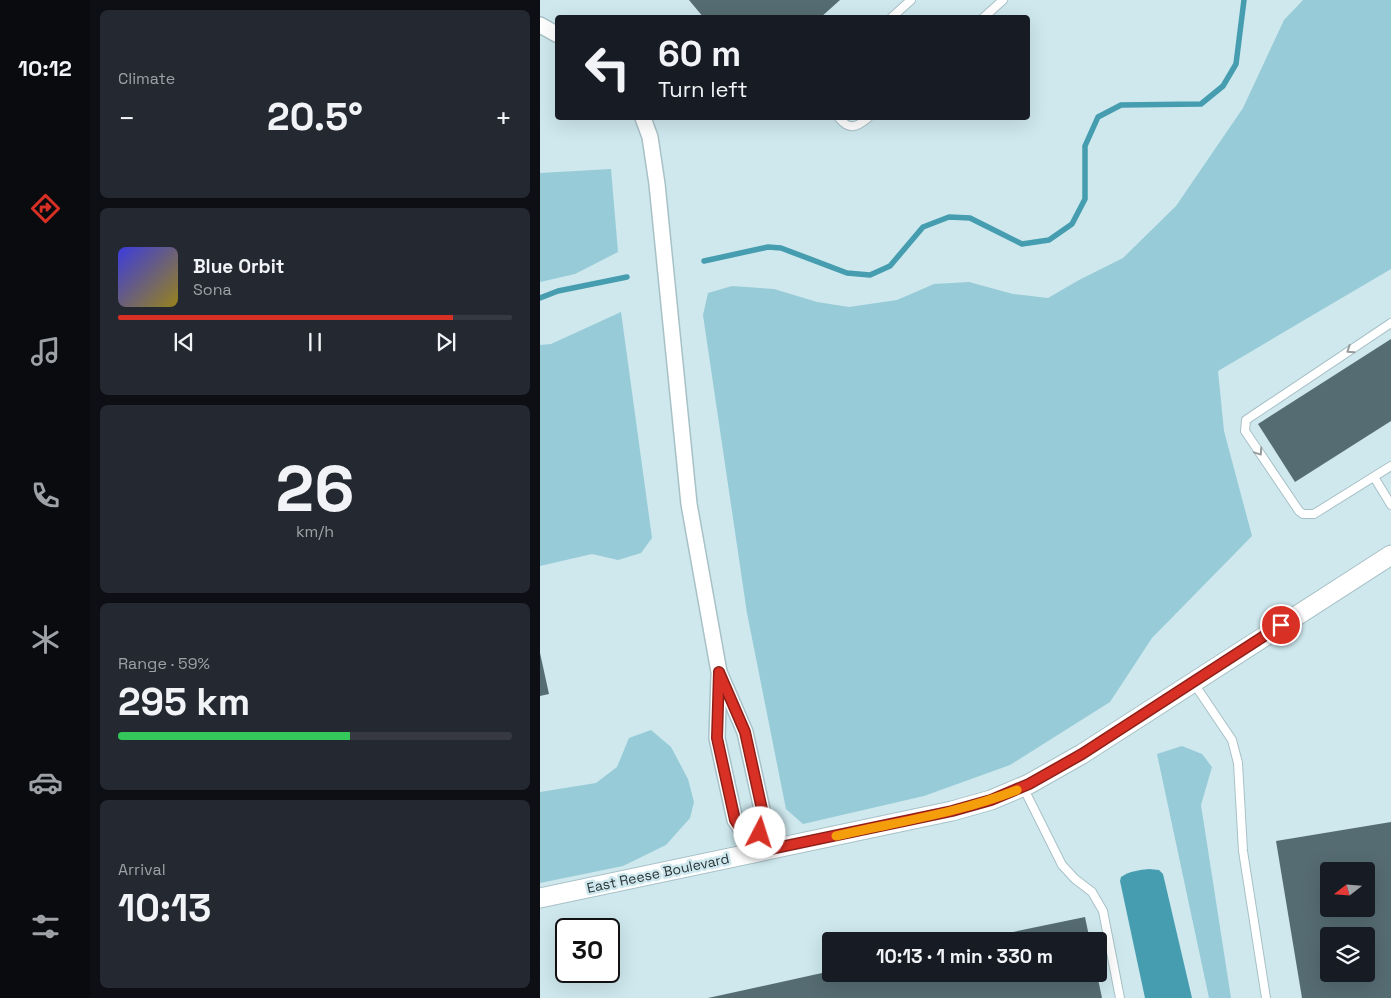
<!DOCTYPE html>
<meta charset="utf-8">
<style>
:root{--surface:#171b24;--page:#242831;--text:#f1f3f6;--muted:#9ea1a6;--line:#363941;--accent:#d93025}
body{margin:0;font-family:"Space Grotesk",sans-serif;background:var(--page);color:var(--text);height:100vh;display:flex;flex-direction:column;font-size:19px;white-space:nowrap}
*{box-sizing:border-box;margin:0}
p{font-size:16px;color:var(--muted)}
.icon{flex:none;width:28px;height:28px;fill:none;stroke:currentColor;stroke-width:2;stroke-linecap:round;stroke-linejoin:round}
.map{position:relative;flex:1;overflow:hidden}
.sheet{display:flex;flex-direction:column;gap:10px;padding:10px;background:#0d0f14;width:450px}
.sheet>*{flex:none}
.hud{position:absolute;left:15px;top:15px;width:475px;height:105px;border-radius:5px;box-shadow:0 5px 20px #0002;background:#171b24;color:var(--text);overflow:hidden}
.needle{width:32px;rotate:253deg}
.buttons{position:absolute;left:780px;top:862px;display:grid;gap:10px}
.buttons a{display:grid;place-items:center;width:55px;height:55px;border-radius:5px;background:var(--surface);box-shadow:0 5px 20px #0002;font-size:25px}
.speed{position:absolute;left:15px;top:918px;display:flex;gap:10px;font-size:25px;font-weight:700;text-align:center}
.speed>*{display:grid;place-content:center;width:65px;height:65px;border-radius:50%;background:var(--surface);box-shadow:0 5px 20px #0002;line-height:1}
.speed .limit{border:2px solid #111;border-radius:8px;background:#fff;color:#111}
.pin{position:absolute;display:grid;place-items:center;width:42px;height:42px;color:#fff;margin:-21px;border:2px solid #fff;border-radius:50%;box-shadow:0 1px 5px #0007}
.me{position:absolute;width:55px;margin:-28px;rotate:5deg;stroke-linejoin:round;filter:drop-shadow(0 0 4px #0008)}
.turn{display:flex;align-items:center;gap:18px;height:105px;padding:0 20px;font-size:22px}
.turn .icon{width:65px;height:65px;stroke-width:2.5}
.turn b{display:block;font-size:35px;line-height:42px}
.big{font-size:38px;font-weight:600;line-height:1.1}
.sheet .card{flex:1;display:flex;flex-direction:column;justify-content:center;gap:8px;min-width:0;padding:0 18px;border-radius:8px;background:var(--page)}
.sheet .dial{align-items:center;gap:0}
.dial b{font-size:65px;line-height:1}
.song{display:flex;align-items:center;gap:15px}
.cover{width:60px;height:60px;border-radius:8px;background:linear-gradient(135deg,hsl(240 70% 55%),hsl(50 70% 35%))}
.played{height:5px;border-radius:2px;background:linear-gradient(90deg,var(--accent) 85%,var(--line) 85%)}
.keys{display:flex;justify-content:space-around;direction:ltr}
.heat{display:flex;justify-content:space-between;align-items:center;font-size:28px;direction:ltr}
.charge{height:8px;border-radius:4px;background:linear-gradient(90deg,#34c759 59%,var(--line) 0)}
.trip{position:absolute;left:282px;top:932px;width:285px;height:50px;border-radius:5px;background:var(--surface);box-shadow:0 5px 20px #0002;font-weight:600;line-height:50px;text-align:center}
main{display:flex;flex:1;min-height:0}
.tab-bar{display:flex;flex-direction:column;width:90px;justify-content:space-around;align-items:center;background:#090b0e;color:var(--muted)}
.tab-bar .icon{width:35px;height:35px}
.tab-bar .active{color:var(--accent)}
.tab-bar b{font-size:22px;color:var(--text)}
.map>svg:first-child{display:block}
</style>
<main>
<nav class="tab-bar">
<b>10:12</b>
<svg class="icon active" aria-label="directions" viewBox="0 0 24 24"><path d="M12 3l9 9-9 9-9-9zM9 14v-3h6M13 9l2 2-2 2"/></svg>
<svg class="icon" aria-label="music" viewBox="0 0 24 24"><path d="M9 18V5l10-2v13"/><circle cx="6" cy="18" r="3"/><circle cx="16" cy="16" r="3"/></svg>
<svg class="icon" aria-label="phone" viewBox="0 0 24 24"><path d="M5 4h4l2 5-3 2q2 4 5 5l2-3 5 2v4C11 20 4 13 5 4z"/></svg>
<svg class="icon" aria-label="climate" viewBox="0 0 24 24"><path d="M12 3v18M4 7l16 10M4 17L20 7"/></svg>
<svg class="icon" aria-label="car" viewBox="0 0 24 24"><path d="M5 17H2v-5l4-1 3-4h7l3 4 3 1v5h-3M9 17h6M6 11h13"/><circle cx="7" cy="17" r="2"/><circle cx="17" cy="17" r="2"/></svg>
<svg class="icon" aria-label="filters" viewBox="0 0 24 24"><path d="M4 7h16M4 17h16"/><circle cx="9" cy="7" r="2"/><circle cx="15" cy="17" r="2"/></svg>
</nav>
<section class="sheet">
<div class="card"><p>Climate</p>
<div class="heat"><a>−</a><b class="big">20.5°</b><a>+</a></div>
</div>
<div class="card">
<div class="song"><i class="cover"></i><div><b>Blue Orbit</b><p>Sona</p></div></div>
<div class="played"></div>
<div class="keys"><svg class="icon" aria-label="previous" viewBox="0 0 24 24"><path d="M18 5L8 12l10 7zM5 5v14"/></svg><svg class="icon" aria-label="pause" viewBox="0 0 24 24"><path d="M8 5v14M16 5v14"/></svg><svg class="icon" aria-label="next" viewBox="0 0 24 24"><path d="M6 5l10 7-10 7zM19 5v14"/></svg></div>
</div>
<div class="card dial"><b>26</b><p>km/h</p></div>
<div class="card"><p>Range · 59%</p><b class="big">295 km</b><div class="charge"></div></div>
<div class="card"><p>Arrival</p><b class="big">10:13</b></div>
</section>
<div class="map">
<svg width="851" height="998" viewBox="0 0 851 998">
<rect width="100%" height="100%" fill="#cee8ee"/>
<g fill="#97cbd7">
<path d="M763 0H851V269L678 371 684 431 712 536 612 638 570 702 470 765 384 796 263 824 246 809 207 613 163 315 168 293 192 286 234 289 277 302 309 307 357 300 394 284 429 282 473 294 508 298 539 280 583 258 636 206 703 108 744 20Z"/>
<path d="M71 169 78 252 35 274 0 282V173Z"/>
<path d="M81 312 112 538 101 553 78 560 52 554 0 566V345L11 344Z"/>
<path d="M111 730 131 747 148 779 154 802 150 818 126 845 83 866 0 883V792L56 783 77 767 89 738Z"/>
<path d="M642 746 662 754 672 767 661 805 691 998H669L617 754Z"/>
</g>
<path fill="#459daf" d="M609 869 619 870 623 874 652 998H605L580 881 581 877C590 871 599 870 609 869Z"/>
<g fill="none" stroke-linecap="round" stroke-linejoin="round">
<g stroke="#459daf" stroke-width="5.5">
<path d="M164 261 228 247 241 248 307 273 330 275 350 266 383 227 409 217 430 218 482 244 509 240 532 224 545 199V146L558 117 581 105 661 104 683 86 696 64 704 0"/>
<path d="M0 298 18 291 87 277"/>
</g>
</g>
<g fill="#556c72" fill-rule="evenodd">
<path d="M149 0H300L280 18H164Z"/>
<path d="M851 339V421L755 482 718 424Z"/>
<path d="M0 653 9 694 0 696Z"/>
<path d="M851 822V998H762L736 841ZM789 871H826V909H789ZM789 936H826V974H789Z"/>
<path d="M545 917 550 941H434V940Z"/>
<path d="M291 971V974H557L562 998H168Z"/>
</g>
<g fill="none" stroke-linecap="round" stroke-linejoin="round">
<defs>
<g id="service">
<path d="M351 18 371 0"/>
<path d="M443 18 463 0"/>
<path d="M299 118C309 130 316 128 328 118"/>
<path d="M851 323 706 420 705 431 759 511 763 514H774L851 466"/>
<path d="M834 477 851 505"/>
<path d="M653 682 692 740 698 763 703 851 726 998"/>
<path d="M483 787 522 865 535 879 552 892 563 911 580 998"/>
</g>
<g id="minor">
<path d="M0 25 18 35"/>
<path d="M103 118 110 137 117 184 149 504 179 672 205 732 223 814 217 852"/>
<path d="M179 676 177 738 195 820 217 852"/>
</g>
<path id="tertiary" d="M0 898 412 811 451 800 489 784 542 754 851 555"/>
</defs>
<use href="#service" stroke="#a8c1c7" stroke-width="10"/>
<use href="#minor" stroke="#a8c1c7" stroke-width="18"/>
<use href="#tertiary" stroke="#a8c1c7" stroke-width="21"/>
<use href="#service" stroke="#fff" stroke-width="8"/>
<use href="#minor" stroke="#fff" stroke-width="15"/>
<use href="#tertiary" stroke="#fff" stroke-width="19"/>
</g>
<defs><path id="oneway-chevron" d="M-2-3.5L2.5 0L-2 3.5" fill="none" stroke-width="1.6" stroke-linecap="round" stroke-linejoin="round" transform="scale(1.25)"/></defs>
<g stroke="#959a9b">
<use href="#oneway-chevron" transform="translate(810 350) rotate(146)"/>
<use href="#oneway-chevron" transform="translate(719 452) rotate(56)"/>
</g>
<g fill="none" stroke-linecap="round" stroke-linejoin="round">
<defs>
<path id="route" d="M220 833 223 814 205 732 179 672 177 738 195 820 217 852 412 811 451 800 489 784 542 754 741 625"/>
</defs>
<use href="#route" stroke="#8d1f18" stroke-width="12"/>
<use href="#route" stroke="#d93025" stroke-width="9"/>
<path stroke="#f59e0b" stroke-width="9" d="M296 836C357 822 419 813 477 790"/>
</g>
<g text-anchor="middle" stroke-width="5" stroke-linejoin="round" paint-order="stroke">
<g font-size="14" fill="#2b3537" stroke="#cee8ee">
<text transform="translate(118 873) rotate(-12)" y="5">East Reese Boulevard</text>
</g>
</g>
</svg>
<div class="buttons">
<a><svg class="needle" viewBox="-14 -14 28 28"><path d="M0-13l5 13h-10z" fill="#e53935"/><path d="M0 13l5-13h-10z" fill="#9ea1a6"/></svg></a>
<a><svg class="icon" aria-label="layers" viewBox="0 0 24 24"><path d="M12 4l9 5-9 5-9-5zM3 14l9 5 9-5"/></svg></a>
</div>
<div class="speed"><div class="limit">30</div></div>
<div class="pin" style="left:741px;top:625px;background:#d93025"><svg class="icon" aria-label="arrive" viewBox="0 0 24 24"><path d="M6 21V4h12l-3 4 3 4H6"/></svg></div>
<svg class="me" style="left:220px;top:833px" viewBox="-20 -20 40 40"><circle r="19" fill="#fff"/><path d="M0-13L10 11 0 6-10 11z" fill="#d93025"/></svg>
<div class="trip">10:13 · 1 min · 330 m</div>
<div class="hud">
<div class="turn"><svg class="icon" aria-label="left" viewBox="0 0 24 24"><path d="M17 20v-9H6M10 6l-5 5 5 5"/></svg><div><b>60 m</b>Turn left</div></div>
</div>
</div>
</main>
